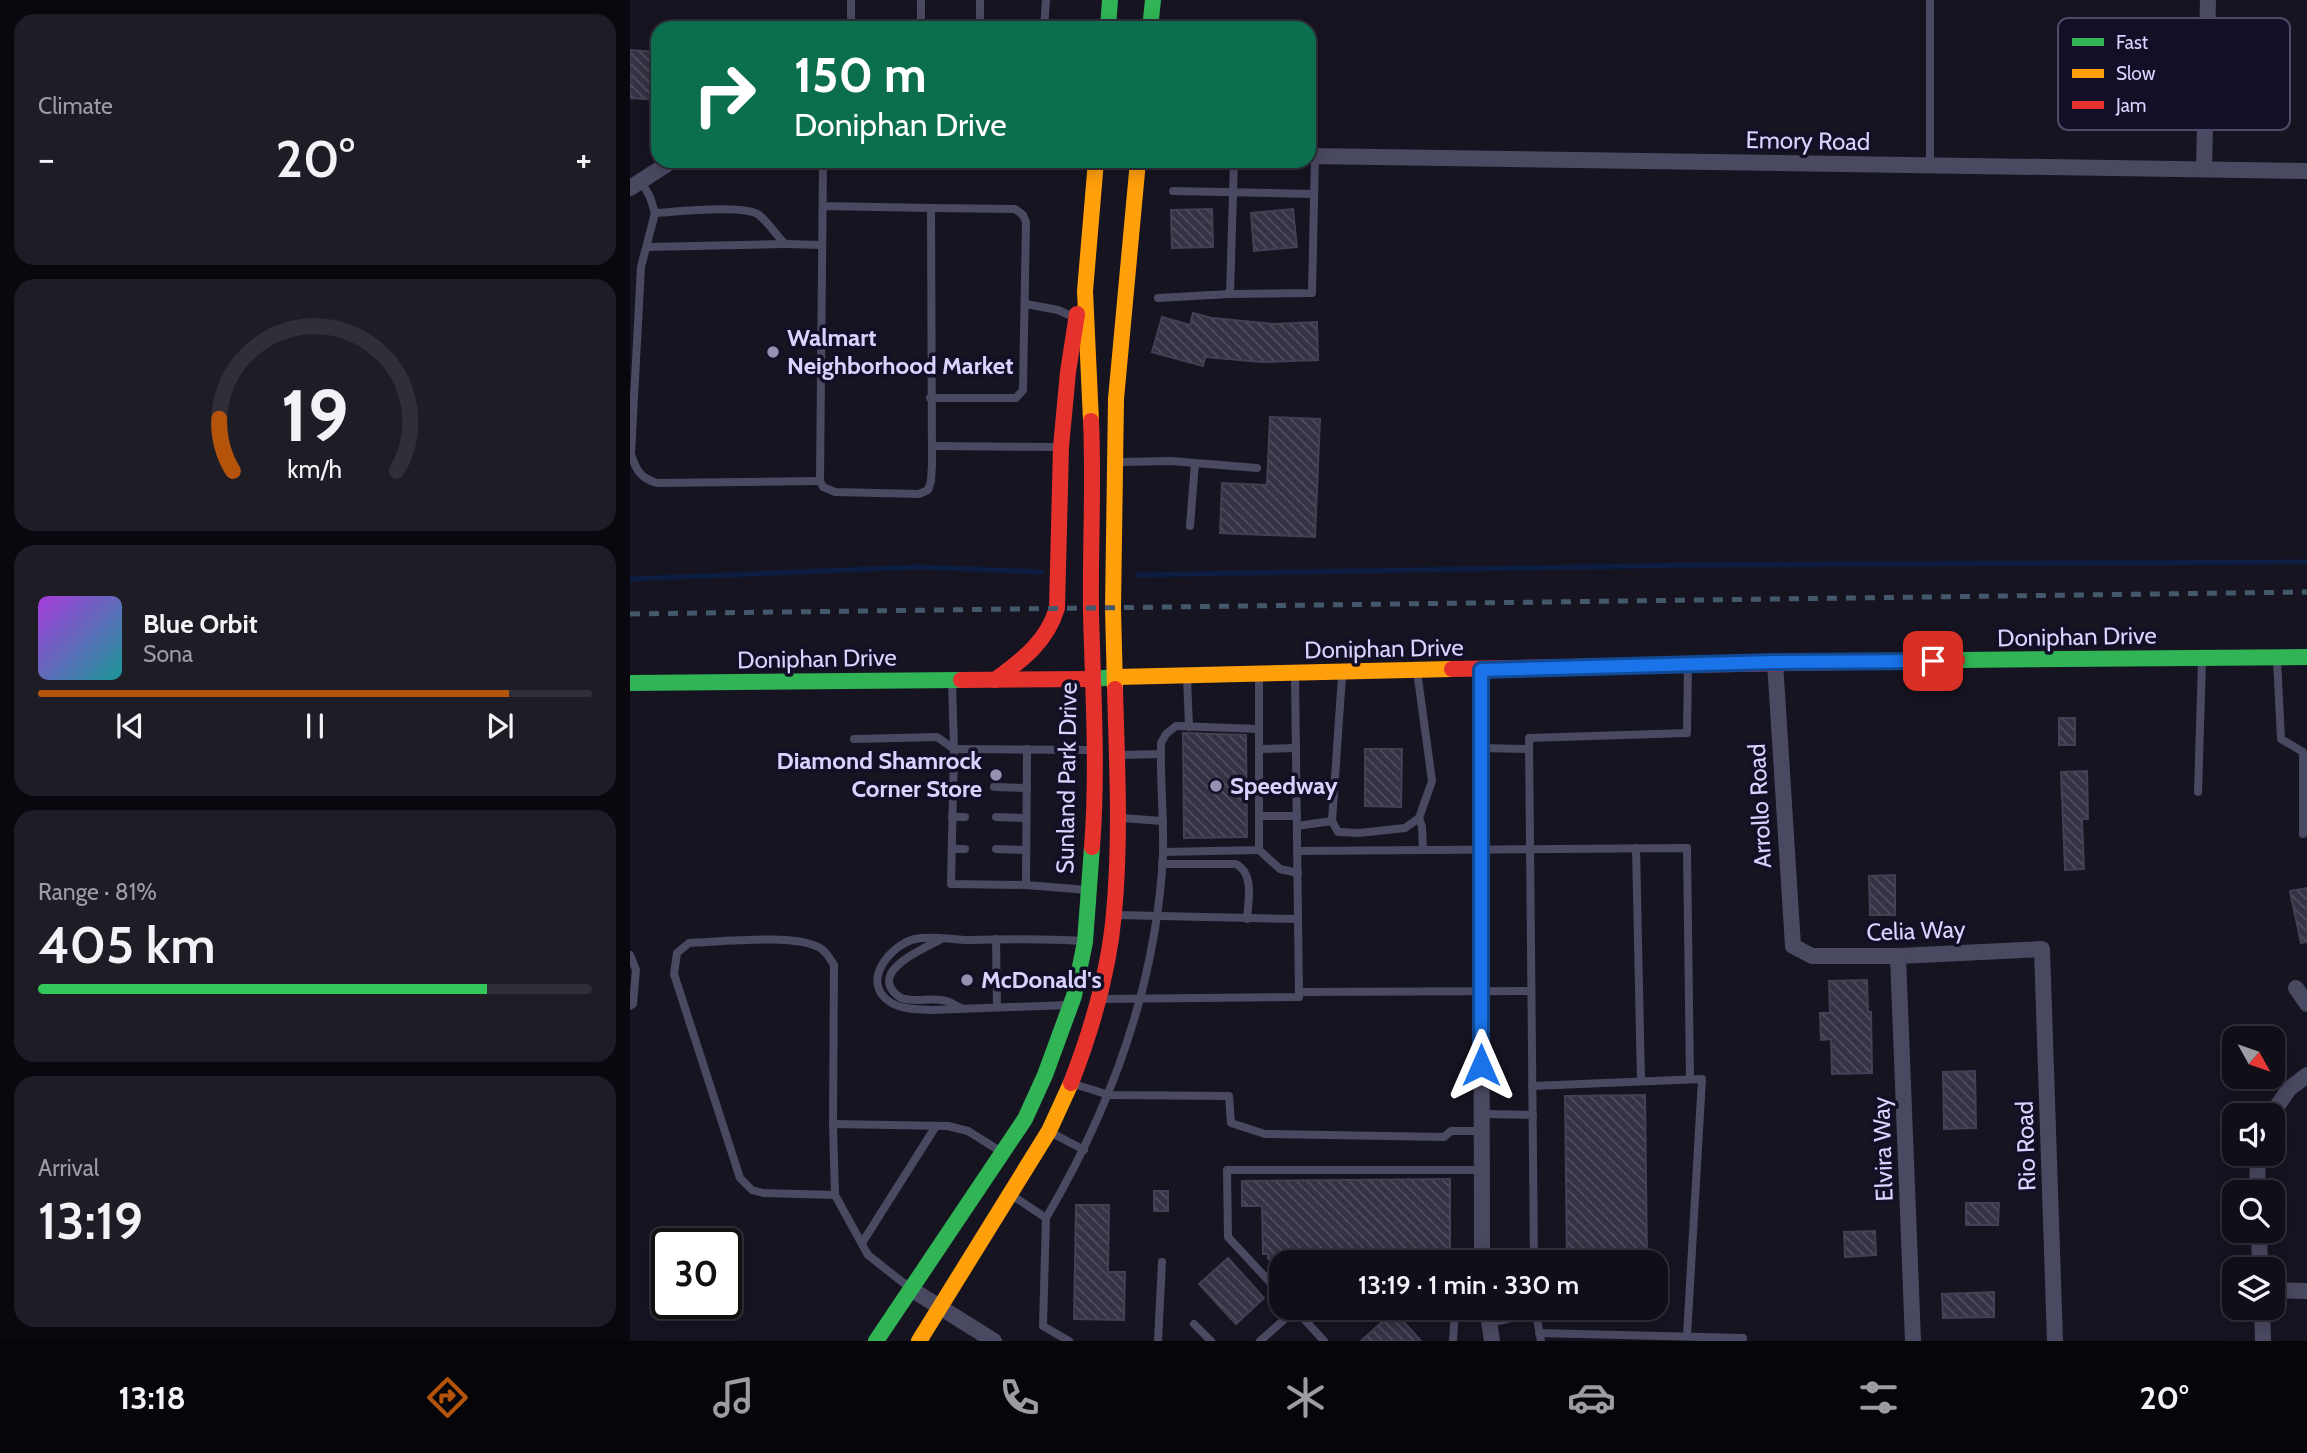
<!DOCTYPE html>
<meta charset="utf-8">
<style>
:root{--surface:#100f19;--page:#1e1d26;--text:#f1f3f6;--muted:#9c9ca2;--line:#302f38;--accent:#b45309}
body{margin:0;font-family:Cabin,sans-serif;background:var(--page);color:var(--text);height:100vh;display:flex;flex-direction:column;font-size:26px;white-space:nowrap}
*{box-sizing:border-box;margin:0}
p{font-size:23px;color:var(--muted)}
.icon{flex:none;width:38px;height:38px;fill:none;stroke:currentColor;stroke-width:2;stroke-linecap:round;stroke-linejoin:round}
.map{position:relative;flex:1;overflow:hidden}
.side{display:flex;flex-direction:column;gap:14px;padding:14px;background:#09080e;width:630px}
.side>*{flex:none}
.banner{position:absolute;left:21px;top:21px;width:665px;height:147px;border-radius:21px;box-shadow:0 4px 18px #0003,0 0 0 2px var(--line);background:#0b6e4f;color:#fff;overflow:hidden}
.needle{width:46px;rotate:130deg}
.controls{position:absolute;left:1592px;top:1026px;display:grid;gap:14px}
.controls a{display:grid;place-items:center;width:63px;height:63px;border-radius:14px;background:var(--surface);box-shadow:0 4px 18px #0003,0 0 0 2px var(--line);font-size:35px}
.speed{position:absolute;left:21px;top:1228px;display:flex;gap:14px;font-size:35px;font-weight:700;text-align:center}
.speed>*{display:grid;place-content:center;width:91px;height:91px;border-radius:50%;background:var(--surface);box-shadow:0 4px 18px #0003,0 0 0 2px var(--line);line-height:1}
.speed .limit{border:4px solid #111;border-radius:10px;background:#fff;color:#111}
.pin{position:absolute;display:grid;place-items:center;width:60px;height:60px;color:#fff;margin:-30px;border-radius:14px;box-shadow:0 4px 10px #0006}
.me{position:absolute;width:77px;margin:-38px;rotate:0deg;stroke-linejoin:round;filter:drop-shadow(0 0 5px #0008)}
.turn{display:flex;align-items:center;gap:24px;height:147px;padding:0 28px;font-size:32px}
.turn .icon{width:91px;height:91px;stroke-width:2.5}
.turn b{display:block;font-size:49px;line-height:60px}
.big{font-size:52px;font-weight:600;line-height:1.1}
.side .tile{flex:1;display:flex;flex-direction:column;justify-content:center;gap:10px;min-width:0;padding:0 24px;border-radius:21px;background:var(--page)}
.side .dial{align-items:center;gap:0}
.dial svg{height:182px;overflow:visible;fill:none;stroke:var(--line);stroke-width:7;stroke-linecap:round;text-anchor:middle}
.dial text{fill:var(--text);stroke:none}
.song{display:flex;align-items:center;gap:21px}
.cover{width:84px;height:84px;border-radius:10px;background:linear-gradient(135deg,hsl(280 70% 55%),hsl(180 70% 35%))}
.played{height:7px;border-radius:4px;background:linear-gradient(90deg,var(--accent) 85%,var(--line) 85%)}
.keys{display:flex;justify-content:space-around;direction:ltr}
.heat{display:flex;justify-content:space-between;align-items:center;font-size:38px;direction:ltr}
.charge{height:10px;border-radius:5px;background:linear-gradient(90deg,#34c759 81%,var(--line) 0)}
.trip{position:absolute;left:639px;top:1250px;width:399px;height:70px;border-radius:21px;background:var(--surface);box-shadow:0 4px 18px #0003,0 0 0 2px var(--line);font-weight:600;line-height:70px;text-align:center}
.tab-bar{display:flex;height:112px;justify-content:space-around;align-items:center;background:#06060a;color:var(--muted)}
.tab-bar .icon{width:49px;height:49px}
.tab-bar .selected{color:var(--accent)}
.tab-bar b{font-size:32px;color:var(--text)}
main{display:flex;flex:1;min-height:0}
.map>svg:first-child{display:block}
</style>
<main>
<section class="side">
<div class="tile"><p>Climate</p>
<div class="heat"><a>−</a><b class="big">20°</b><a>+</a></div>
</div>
<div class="tile dial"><svg viewBox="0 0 100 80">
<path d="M14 69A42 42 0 1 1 86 69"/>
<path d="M14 69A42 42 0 0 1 8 46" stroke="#b45309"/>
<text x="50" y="56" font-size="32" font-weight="700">19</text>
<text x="50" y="72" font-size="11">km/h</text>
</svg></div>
<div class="tile">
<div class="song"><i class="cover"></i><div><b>Blue Orbit</b><p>Sona</p></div></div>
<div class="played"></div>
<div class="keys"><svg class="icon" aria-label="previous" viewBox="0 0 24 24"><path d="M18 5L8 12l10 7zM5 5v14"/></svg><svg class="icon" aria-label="pause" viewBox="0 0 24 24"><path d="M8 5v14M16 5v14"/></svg><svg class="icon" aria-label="next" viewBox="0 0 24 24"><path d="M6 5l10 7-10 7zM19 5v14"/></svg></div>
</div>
<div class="tile"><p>Range · 81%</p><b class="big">405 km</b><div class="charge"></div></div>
<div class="tile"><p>Arrival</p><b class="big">13:19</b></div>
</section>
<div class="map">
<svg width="1677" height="1341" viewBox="0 0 1677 1341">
<defs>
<pattern id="building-back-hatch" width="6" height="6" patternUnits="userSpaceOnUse" patternTransform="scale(1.75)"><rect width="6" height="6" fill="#343243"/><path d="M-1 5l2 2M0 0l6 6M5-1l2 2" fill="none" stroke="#514f5f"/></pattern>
</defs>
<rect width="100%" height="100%" fill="#161421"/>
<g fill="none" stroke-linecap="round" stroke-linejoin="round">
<g stroke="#0b1e41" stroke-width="5">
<path d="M507 575 1064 565 1677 562"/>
<path d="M0 579 288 567 411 572"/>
</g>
</g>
<g fill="url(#building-back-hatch)" stroke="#433f54" stroke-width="2">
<path d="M0 50 28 52V100L0 98Z"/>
<path d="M582 209 583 247 542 248 541 210Z"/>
<path d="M663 209 667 247 624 251 621 213Z"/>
<path d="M563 313 582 318 644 324 687 322 688 360 632 362 575 357 573 366 522 352 532 317 560 325Z"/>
<path d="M640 417 690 419 685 537 590 533 592 483 637 485Z"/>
<rect x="1429" y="718" width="16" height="27"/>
<path d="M553 733 616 735 617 837 554 838Z"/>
<path d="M735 749H772L771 807 735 806Z"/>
<path d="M1457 771 1458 819H1452L1454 869 1435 870 1431 772Z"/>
<path d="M1265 875V915H1240L1239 876Z"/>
<path d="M1677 888V942L1671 943 1660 891Z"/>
<path d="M1237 980 1238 1012H1241L1242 1073 1202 1074 1201 1039 1191 1040 1190 1013H1200L1199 981Z"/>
<path d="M1345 1071 1346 1128 1314 1129 1313 1072Z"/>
<path d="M1015 1095 1017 1262H937L935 1096Z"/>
<path d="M820 1179V1258L638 1259V1254H633L632 1206H612V1181Z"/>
<rect x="524" y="1191" width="14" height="20"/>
<path d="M1336 1203H1369L1368 1225H1336Z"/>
<path d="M446 1205H479L478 1272H495L494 1320 444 1319Z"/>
<path d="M1245 1231 1246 1255 1215 1257 1214 1232Z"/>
<path d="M598 1258 634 1298 606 1324 569 1284Z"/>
<path d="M1364 1292V1317L1313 1318 1312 1294Z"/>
<path d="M764 1311 791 1341H731Z"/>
</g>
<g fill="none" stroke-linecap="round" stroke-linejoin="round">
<g stroke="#4a4962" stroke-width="8">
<path d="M221 0V28"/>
<path d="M291 0V28"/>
<path d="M1300 0V165"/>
<path d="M350 28V0"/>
<path d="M414 28 416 0"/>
<path d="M11 181 20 197 25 213 11 267 1 454C6 470 10 478 27 483L190 481"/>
<path d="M543 191 684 194"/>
<path d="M193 206 301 208 302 464 301 481 298 490 289 494 205 492 193 487 190 481 193 161"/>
<path d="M155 244 191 245"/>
<path d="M17 247 155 244C146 235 138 222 129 215 115 204 45 212 25 213"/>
<path d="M600 294 682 293 685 156"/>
<path d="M528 298 600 294 604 161"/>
<path d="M396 304 428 310 444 317"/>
<path d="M300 398H386L393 390 396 222 393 215 385 209 301 208"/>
<path d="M302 446 428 447"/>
<path d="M489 462 541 461 627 468"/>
<path d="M560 526 565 463"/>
<path d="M1647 660 1651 739 1673 752V834"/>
<path d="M712 676 702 821 708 832 729 833 775 828 789 818 802 781 787 671"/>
<path d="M557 677 559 727"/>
<path d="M322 682 324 749"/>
<path d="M224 739 307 737 324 749"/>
<path d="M851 748 899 749"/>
<path d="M629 749 666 748"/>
<path d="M488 755 531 754"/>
<path d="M364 787 397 788"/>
<path d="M1568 792 1572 661"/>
<path d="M629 816H667"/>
<path d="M322 817H335"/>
<path d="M366 817 396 818"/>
<path d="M491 818 533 821"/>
<path d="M789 818 792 827 793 850"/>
<path d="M667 826 702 821"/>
<path d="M1006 848 1011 1081"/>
<path d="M322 849H335"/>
<path d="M366 849 396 850"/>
<path d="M629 850 650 869 668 873"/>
<path d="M667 851 1057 848 1060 1079"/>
<path d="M533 852 629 850V677"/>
<path d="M532 864H606C625 874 618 901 617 919"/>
<path d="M396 885 397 749"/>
<path d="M458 890 396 885 321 884 324 749 462 750"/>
<path d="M486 915 668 919"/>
<path d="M366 939 367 1006"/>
<path d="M310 940C296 947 252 966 260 986 262 991 266 995 271 998 285 1003 301 997 316 1001 321 1002 326 1006 331 1008"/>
<path d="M0 955 6 970 3 1004 0 1006"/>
<path d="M669 992 901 991"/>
<path d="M471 999 669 997 665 676"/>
<path d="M437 1005 302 1010C288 1009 272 1010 260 1002 230 982 260 945 285 939 301 935 322 940 339 940 377 939 414 938 452 941"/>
<path d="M444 1084 479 1095 599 1096 601 1123 635 1134 814 1137 821 1131H851"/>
<path d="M902 1086 1072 1079 1057 1336"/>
<path d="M851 1114 903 1115"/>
<path d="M203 1124 204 965C200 959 197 952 190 948 167 933 89 942 59 943L47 953 44 974 110 1178 122 1190 133 1193 205 1195"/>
<path d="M420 1132 454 1150"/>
<path d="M383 1196 416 1218 413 1326 439 1341"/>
<path d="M416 1218C482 1106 526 986 533 855 534 818 530 780 531 743L536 734 546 726 629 729"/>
<path d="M232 1243 306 1126"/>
<path d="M904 1262 899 738 1057 733 1058 666"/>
<path d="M280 1288 238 1255 205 1195 203 1124 318 1126 338 1131 370 1151"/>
<path d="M651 1294 598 1237 597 1170H851"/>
<path d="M663 1307 694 1341"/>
<path d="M905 1307 911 1341"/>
<path d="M859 1323 905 1313"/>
<path d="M564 1324 581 1341"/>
<path d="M909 1333 1113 1338"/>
<path d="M528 1341 532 1262"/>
<path d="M630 1341 665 1310"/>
<path d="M823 1341 825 1307"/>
</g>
<g stroke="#4a4962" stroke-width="16">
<path d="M679 156 1677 171"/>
<path d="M1574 169 1578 0"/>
<path d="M0 188 42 161"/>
<path d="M1145 662 1163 946 1182 956H1268L1412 949 1425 1341"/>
<path d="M851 670 852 1262"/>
<path d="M1268 956 1283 1341"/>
<path d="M1666 988 1677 1004"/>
<path d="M1641 1115 1659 1089 1677 1075"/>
<path d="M1627 1192 1628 1153"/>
<path d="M1629 1230 1630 1269"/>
<path d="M281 1289 364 1341"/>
<path d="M1643 1290 1677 1291"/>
<path d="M857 1307 862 1341"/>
<path d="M1632 1307 1633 1341"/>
</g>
<g stroke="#30b455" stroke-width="16">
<path d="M478 28 480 0"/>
<path d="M520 28 523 0"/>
<path d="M1327 660 1677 657"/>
<path d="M462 679 487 677"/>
<path d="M0 683 331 680"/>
<path d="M246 1341 395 1119 415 1075 444 996 455 942 462 847"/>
</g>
<g stroke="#ff9f0a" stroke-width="16">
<path d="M461 421 455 291 466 161"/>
<path d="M487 677 822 669"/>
<path d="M485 689 483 608 486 399 508 161"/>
<path d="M289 1341 419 1131 441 1083"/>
</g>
<g stroke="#e5322d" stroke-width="16">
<path d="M461 421C464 485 460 549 461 613 463 691 468 770 462 847"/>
<path d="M822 669 1327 660"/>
<path d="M331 680 462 679"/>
<path d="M365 680C392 660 417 642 427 608L431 447 438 372 447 314"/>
<path d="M441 1083C462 1029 479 971 484 913 491 838 487 764 485 689"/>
</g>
<path stroke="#43596b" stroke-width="5" stroke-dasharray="10 9" stroke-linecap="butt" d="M0 614 1677 592"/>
</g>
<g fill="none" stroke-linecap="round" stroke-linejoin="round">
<defs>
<path id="route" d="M851 1065V670L1145 662 1303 661"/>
</defs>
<use href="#route" stroke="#114b97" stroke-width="18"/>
<use href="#route" stroke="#1a73e8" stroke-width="12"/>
</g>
<g fill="#9591b1" stroke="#130f26" stroke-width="2.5">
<circle cx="143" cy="352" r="7"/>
<circle cx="366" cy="775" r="7"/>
<circle cx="586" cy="786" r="7"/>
<circle cx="337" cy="980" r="7"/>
</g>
<g text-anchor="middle" stroke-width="7" stroke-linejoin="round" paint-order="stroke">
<g font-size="24" fill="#d9d4ff" stroke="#130f26">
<text transform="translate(1178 141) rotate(1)" y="8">Emory Road</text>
<text transform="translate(1447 637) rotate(-1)" y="8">Doniphan Drive</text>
<text transform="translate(754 649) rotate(-1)" y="8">Doniphan Drive</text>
<text transform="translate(187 659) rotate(-1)" y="8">Doniphan Drive</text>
<text transform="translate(437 778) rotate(-89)" y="8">Sunland Park Drive</text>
<text transform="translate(1130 806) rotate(-93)" y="8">Arrollo Road</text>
<text transform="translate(1286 931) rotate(-2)" y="8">Celia Way</text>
<text transform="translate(1396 1146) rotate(-92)" y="8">Rio Road</text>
<text transform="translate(1253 1149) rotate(-92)" y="8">Elvira Way</text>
</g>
<g font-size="24" font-weight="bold" fill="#d9d4ff" stroke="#130f26" text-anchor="start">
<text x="157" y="346">Walmart<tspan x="157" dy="28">Neighborhood Market</tspan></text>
<text x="352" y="769" text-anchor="end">Diamond Shamrock<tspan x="352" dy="28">Corner Store</tspan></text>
<text x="600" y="794">Speedway</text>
<text x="351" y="988">McDonald's</text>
</g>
</g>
<rect x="1428" y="18" width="232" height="112" rx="10" fill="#130f26" stroke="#4e4a67" stroke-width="2"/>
<rect x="1442" y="38" width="32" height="8" fill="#30b455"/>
<rect x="1442" y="69" width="32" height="9" fill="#ff9f0a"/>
<rect x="1442" y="101" width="32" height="8" fill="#e5322d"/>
<g font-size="19" fill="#d9d4ff">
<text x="1486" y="49">Fast</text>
<text x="1486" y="80">Slow</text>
<text x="1486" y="112">Jam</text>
</g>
</svg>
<div class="controls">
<a><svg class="needle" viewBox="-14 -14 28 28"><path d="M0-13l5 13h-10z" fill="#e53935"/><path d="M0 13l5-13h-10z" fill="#9c9ca2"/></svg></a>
<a><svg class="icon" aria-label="sound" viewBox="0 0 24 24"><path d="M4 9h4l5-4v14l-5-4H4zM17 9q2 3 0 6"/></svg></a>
<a><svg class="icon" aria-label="search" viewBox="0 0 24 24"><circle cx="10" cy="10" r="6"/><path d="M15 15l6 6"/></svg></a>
<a><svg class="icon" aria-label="layers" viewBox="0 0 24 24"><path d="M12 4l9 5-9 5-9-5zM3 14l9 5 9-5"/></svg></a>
</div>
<div class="speed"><div class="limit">30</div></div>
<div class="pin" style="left:1303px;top:661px;background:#d93025"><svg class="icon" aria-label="arrive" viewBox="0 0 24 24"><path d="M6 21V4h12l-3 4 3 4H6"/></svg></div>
<svg class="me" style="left:851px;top:1065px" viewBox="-20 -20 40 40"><path d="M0-17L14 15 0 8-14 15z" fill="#1a73e8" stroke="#fff" stroke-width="4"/></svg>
<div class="trip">13:19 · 1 min · 330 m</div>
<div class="banner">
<div class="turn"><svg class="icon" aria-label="right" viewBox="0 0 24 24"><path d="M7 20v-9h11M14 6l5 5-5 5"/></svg><div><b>150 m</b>Doniphan Drive</div></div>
</div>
</div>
</main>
<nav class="tab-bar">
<b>13:18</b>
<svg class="icon selected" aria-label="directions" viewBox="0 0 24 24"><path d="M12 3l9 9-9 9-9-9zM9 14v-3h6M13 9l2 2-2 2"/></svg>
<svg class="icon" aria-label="music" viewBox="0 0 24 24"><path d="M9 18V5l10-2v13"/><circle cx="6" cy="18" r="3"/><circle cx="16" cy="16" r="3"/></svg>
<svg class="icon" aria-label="phone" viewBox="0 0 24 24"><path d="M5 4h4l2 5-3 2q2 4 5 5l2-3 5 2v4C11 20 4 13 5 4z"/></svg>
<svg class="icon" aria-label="climate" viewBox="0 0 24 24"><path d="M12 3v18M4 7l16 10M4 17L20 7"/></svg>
<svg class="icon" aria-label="car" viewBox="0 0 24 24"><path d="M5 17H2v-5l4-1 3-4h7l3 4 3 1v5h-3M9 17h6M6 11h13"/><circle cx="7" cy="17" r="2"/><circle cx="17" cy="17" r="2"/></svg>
<svg class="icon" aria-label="filters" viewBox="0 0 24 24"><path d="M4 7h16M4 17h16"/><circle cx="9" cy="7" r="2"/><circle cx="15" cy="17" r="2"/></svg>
<b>20°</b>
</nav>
